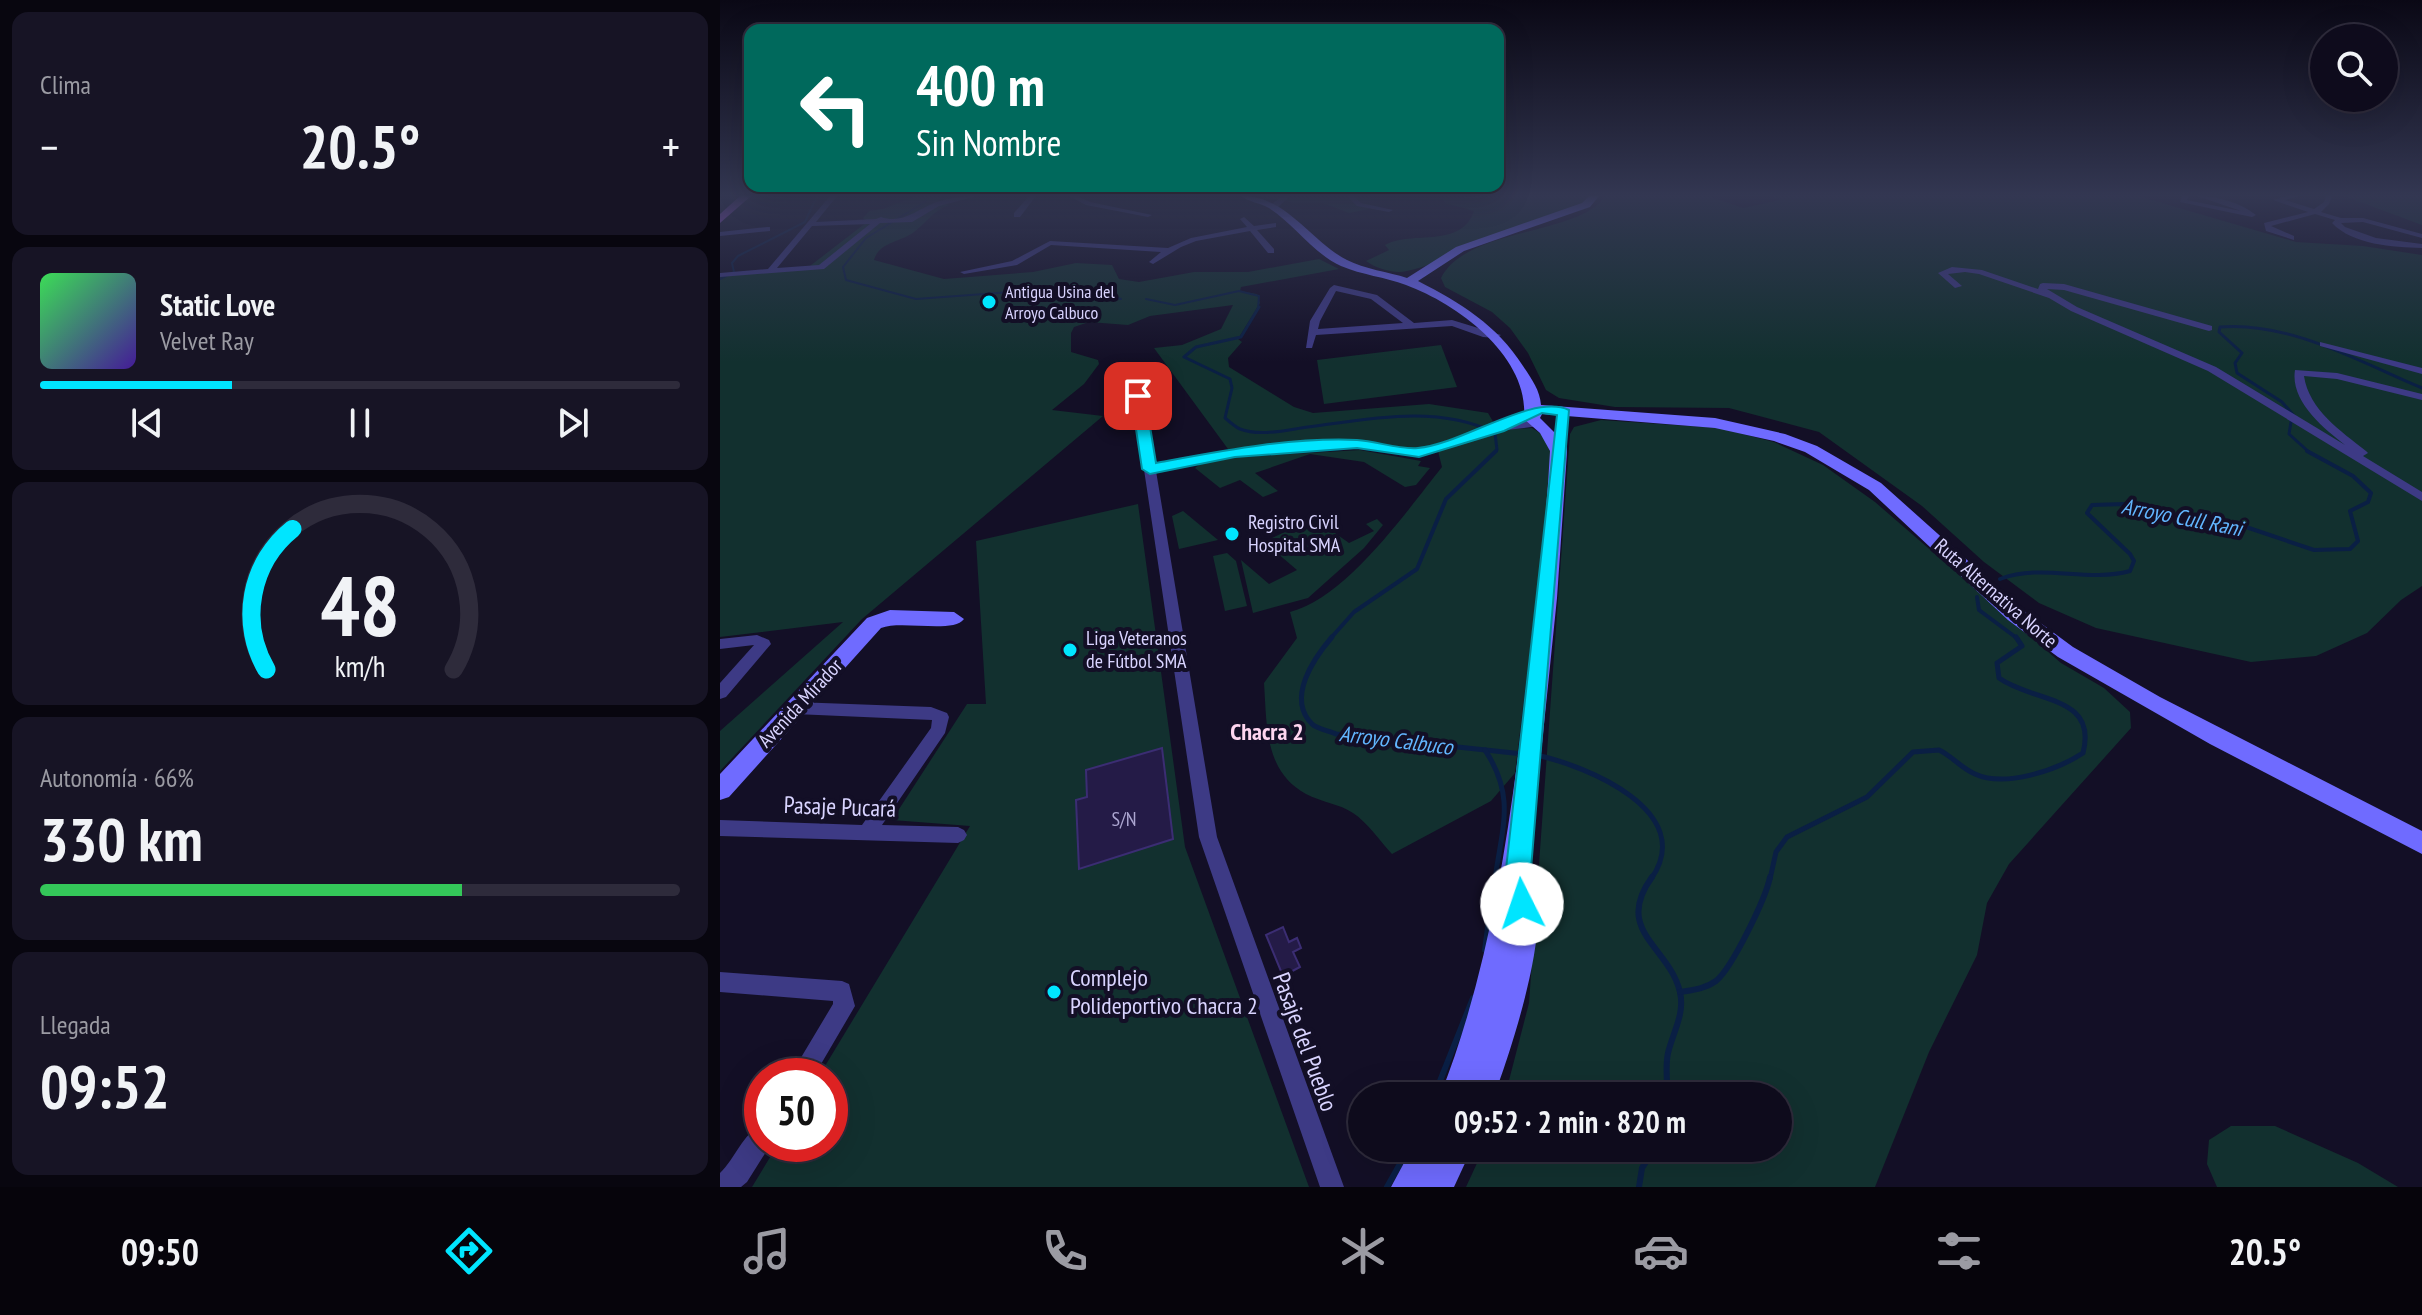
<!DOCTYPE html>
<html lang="es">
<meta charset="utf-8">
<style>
:root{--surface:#0e0b1c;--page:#171425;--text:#f1f3f6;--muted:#9b9ba3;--line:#2e2b3b;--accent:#00e5ff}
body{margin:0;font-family:"PT Sans Narrow",sans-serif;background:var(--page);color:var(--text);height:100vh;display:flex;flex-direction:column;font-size:30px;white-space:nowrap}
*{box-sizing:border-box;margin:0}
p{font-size:26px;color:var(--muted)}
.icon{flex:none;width:44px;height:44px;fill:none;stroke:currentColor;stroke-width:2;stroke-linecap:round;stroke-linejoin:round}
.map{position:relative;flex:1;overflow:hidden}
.drawer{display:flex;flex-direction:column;gap:12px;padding:12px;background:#08060f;width:720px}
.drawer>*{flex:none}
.guide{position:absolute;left:24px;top:24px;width:760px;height:168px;border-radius:16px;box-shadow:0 8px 32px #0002,0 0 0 2px var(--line);background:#00695c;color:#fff;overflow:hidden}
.tools{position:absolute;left:1590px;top:24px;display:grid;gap:16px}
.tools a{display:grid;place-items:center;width:88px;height:88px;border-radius:50%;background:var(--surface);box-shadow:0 8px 32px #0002,0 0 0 2px var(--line);font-size:40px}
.speed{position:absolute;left:24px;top:1058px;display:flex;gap:16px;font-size:40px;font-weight:700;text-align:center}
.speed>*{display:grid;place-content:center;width:104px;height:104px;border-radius:50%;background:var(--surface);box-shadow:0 8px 32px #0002,0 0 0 2px var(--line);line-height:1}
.speed .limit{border:12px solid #d22;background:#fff;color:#111}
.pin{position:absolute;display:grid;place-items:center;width:68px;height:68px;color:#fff;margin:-34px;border-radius:16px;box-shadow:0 4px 12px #0006}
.me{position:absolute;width:88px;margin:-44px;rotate:356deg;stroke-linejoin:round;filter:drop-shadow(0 0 6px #0008)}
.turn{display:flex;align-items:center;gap:28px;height:168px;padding:0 40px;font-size:36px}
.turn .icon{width:104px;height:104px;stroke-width:2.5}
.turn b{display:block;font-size:56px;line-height:68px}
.big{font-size:60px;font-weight:600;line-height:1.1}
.drawer .widget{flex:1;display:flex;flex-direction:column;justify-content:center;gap:12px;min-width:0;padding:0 28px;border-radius:16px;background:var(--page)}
.drawer .dial{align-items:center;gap:0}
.dial svg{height:208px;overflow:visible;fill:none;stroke:var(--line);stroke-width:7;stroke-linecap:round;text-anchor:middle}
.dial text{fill:var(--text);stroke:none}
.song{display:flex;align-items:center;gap:24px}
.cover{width:96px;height:96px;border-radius:12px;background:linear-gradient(135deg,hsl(130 70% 55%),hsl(260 70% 35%))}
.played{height:8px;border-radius:4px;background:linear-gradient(90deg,var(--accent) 30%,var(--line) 30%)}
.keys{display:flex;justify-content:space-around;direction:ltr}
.heat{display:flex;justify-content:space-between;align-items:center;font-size:44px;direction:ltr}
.charge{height:12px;border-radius:6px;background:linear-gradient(90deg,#34c759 66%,var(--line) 0)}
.trip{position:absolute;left:628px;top:1082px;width:444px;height:80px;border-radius:40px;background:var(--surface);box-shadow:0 8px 32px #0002,0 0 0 2px var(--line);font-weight:600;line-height:80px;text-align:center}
.tabs{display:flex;height:128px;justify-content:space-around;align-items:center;background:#06040b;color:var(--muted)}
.tabs .icon{width:56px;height:56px}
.tabs .current{color:var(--accent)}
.tabs b{font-size:36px;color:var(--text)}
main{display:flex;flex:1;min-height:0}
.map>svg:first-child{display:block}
</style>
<main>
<section class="drawer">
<div class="widget"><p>Clima</p>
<div class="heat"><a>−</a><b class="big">20.5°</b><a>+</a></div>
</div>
<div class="widget">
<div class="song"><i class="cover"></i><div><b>Static Love</b><p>Velvet Ray</p></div></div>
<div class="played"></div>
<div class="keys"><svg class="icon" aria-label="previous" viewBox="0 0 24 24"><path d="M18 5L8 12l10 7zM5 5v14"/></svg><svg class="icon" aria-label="pause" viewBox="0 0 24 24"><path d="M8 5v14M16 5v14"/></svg><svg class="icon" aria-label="next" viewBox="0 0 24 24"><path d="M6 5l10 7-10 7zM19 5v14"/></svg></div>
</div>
<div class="widget dial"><svg viewBox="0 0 100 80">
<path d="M14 69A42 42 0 1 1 86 69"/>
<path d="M14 69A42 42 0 0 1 24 15" stroke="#00e5ff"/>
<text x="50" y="56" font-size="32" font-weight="700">48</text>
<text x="50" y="72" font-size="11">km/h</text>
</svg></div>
<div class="widget"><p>Autonomía · 66%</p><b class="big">330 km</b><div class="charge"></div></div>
<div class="widget"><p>Llegada</p><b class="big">09:52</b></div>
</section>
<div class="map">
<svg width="1702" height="1187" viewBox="0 0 1702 1187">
<rect width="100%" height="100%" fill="#130f26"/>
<g fill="#12302f">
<path d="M196 196H221L218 201 229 205C213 211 207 222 194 232 181 242 159 242 154 260L224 279 313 272 356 263 392 265 399 279 419 282 474 272H528L599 259 619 269 521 287 520 291 537 294 540 303 518 339 522 342 508 358 509 367 574 407 593 413 709 404 768 413 775 425 697 450 643 441 508 449 434 348 462 345 501 329 513 305 430 316 408 325 369 322 354 327 351 333V352L378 360 379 364 364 384 332 410 383 416 142 619 0 771V731L123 622 0 637V276L86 269 147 222 143 218 149 211 163 209Z"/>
<path d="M538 196H651L649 209 629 213 603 203H575Z"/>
<path d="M721 196H868L869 198C833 223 787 227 748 245 724 257 715 265 687 271 674 274 657 269 646 261L669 250 665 245C693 230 741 249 754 211L725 203Z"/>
<path d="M885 196H988L1023 208 1060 200 1051 196H1418L1576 242 1643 246 1702 255V586L1681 600 1647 633 1596 656 1531 662 1376 628 1319 603 1264 562 1202 506 1099 432 1009 408 895 407 839 398 826 390 808 353 790 328 772 312 725 287 721 278C746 227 860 236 885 196Z"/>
<path d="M1624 196H1702V225Z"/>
<path d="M721 345 737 387 604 404 597 360Z"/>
<path d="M881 420 999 428 1054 442 1103 465 1155 502 1341 663 1384 688 1410 712 1411 728 1289 864 1267 903 1257 955 1209 1052 1155 1187H746L764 1148H1058V1096H785L809 1003 850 434 854 427Z"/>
<path d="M812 428 823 435 833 458 795 773 771 801 672 854C660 841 647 822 633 813 620 804 601 802 586 794 544 771 547 725 544 683L577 638 570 612C626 598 686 512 722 467L718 451 792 429Z"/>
<path d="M640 450 701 461 698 466 710 468 696 485 685 487 644 462 590 454 535 473 558 491 543 497 520 480 500 488 475 468 480 464 520 457Z"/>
<path d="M418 504 465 847 589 1187H32L58 1144H110V1076H99L250 826 172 820 247 704H266L256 541Z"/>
<path d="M463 511 498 540 459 549 452 516Z"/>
<path d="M594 518 629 543 654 531 646 524 657 519 663 525 644 548 588 598 533 613 521 560 549 584 577 570 544 542Z"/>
<path d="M507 553 516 561 527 606 505 611 493 556Z"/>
<path d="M1511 1126H1555L1638 1163 1678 1187H1497L1487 1164 1489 1140Z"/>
</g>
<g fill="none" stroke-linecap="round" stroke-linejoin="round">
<g stroke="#0a1f44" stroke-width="2">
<path d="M207 196 205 202 146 238 123 267 126 280 196 299 358 287 401 299"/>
<path d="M0 279 14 272 12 263 18 256 85 222 97 196"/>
<path d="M426 299 455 305 519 291 539 296 538 309"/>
</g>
<g stroke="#0a1f44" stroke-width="3">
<path d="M539 307 521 337 476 347 464 357 510 379 512 388 505 418C509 421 515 427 520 429 538 436 562 431 581 428 643 420 717 403 775 433L777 450 774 453"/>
<path d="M1575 417 1562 402 1517 373 1515 363 1522 353 1499 332 1500 327C1569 321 1640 362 1702 388"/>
<path d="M1571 422 1569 434 1590 453"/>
</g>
<g stroke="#0a1f44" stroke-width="4">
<path d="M1280 579C1323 563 1366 583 1410 571L1414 561 1410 554 1367 513 1372 505 1405 504 1451 517 1523 526 1594 550 1630 549 1638 541 1630 511 1648 502 1651 493 1633 476 1587 451"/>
<path d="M1257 597 1259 610 1298 639"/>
<path d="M610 639 634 612 697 569 726 499 776 451"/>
</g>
<g stroke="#0a1f44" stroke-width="5">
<path d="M612 637C594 658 566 698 592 724 597 729 609 731 616 734L803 754"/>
<path d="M765 750C796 797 782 827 775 879"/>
<path d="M816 755C868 766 978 812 931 879"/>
<path d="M1050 879 1056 852 1067 837 1147 797 1193 752 1219 750C1232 756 1241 768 1255 774 1285 788 1337 770 1363 753 1378 695 1314 703 1279 678L1277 663 1302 646 1296 637"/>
</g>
<g stroke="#0a1f44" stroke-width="6">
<path d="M932 877C893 931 949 946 960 992 965 1014 953 1032 948 1053 945 1067 947 1081 948 1096"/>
<path d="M765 950 775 877"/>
<path d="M960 992C972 990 985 989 996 981 1012 968 1046 898 1050 877"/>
<path d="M714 1096 753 998"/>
<path d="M667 1187 689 1148"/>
<path d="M919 1187 922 1168 935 1148"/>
</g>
</g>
<g fill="#241b47" stroke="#3b2d73" stroke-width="2">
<path d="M442 748 453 839 359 869 356 800 367 797 366 770Z"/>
<path d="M563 927 569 942 577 938 581 948 573 952 580 967 563 976 546 935Z"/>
</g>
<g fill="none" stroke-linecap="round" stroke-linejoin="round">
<g fill="#3d3a85" fill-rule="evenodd">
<path d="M110 196H117L96 222 156 219 161 217C182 224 195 211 214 203 227 198 244 196 257 196L219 206 192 222 160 223 104 269 0 277V273L48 269ZM150 224 99 265 57 268 92 226Z"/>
<path d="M309 196H316L300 217H294V213Z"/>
<path d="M349 196H357L370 202 432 215 428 217 366 205Z"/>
<path d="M563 196H570L556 209H550V205Z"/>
<path d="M627 196H634L641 203 673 210 669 212 637 206Z"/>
<path d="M1462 196H1469L1467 200 1521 211 1477 196C1496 196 1520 202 1536 215L1532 217 1460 202Z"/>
<path d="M1567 196H1580L1565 200 1594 209 1604 202 1606 196H1612L1609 204 1601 212 1621 218H1643L1702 234V238L1643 222 1621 223 1625 227 1656 238 1702 244V248C1673 247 1633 245 1612 223L1615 220 1595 214 1551 226 1574 236V240L1546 231 1544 223 1588 212 1553 200Z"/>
<path d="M524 217 534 226 556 223V227L537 230 554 249V253H548L530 231 476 241 461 247 433 264 429 262 441 252 331 245 297 265 244 274 240 272 292 261 330 241 448 248 471 238 527 227 520 219Z"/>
<path d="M47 227H50V231L0 236V232Z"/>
<path d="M1232 267 1262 270 1318 289 1320 284 1323 283 1344 284 1492 326V330L1489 331 1344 290 1327 289 1357 307 1496 367 1625 445C1603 428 1570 401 1575 370L1617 373 1702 394V400L1617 379 1584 376C1589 410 1621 431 1646 451L1648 453 1643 456 1702 492V501L1488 371 1351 311 1329 298 1259 274 1245 272 1228 274 1242 286 1235 288 1218 273Z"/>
<path d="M614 285 657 295 694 323 732 320 781 335 776 338 763 337 732 326 596 335 592 348H586L590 321 610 288ZM616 291 651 299 683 323 598 329 600 321Z"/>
<path d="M1600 342 1702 368V374L1600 346Z"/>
<path d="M418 393 423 396 435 465C501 451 567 441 635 441 656 441 680 452 701 449 727 444 805 410 824 423L819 426 787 430 699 456 637 447 515 455 436 471 497 837 624 1187H600L479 837 413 396Z"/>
<path d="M37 635 49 640 51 644 6 697 0 699V683L34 645 0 649V639Z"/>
<path d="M75 702 211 707 227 713 229 717 225 733 162 825 238 827 244 830 247 835 244 840 238 843 0 836V820L142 825 211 728 212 720 75 714 69 712 67 708 69 704Z"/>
<path d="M0 972 122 981 129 984 135 1006 94 1076H70L113 1004V1001L0 992Z"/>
<path d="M42 1125V1144H51L27 1182 21 1187H0V1173C15 1159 23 1133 42 1125Z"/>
</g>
<g fill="#6f6bff" fill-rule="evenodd">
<path d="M521 196C566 195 590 241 627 260 644 269 669 272 687 278L736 247 862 203 869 196H879L870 207 744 251 698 281C741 303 777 325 803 366 811 378 820 390 821 405L995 418 1065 434 1097 446 1161 483 1303 610 1353 647 1440 697 1702 831V854L1490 744 1338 657 1288 620 1149 490 1085 452 1054 441 995 428 822 414 820 418 837 435 847 439V452L837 598 808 880C839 910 788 1059 774 1096H720C771 966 789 832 806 693 815 613 826 532 830 451L820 433 804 419C810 358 740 305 686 285 665 277 642 275 621 266 594 254 574 224 549 208 540 203 529 202 521 196Z"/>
<path d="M170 610 234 612 244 619C233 634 182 620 161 628L9 797 0 800V774L147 618Z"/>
<path d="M692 1148H752L734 1187H671Z"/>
</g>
<path fill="#c25bff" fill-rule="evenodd" d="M20 196H31L0 223V214Z"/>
</g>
<linearGradient id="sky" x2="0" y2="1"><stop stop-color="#0a0815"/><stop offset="0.54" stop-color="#333752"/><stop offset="1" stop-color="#333752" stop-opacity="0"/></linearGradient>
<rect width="1702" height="362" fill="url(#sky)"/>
<path fill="#00e5ff" stroke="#0095a6" stroke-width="2" d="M418 392 425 396 436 463C501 451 571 437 637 440 657 441 679 450 698 448 743 444 812 393 849 410L811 869 815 904 811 912 802 915 793 912 786 869 837 415 822 413 784 431 699 457 637 448 515 457 430 474 422 469 411 396Z"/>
<g fill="#00e5ff" stroke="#130f26" stroke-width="3">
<circle cx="269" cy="302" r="8"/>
<circle cx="512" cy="534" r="8"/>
<circle cx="350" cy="650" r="8"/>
<circle cx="334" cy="992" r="8"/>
</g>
<g text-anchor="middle" stroke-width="8" stroke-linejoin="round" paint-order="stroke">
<g font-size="18" fill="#d9d4ff" stroke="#130f26" text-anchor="start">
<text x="285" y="298">Antigua Usina del<tspan x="285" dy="21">Arroyo Calbuco</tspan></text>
</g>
<g font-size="20" fill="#d9d4ff" stroke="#130f26" text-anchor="start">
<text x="528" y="529">Registro Civil<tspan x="528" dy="23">Hospital SMA</tspan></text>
<text x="366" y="645">Liga Veteranos<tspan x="366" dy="23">de Fútbol SMA</tspan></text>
</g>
<g font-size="20" fill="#d9d4ff" stroke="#130f26">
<text transform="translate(1276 593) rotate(41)" y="7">Ruta Alternativa Norte</text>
<text transform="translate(80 703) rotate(-47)" y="7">Avenida Mirador</text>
</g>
<g font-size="20" fill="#aca6d1">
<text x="404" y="826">S/N</text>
</g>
<g font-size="22" font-style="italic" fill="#62b6ff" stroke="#130f26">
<text transform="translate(1462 517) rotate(11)" y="8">Arroyo Cull Rani</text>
<text transform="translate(676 740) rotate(7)" y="8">Arroyo Calbuco</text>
</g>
<g font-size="24" font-weight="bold" fill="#ffd6f0" stroke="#130f26">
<text x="547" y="740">Chacra 2</text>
</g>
<g font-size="24" fill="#d9d4ff" stroke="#130f26">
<text transform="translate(120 807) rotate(2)" y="8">Pasaje Pucará</text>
<text transform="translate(585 1042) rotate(70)" y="8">Pasaje del Pueblo</text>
</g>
<g font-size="24" fill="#d9d4ff" stroke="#130f26" text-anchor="start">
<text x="350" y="986">Complejo<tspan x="350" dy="28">Polideportivo Chacra 2</tspan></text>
</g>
</g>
</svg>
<div class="tools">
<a><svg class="icon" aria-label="search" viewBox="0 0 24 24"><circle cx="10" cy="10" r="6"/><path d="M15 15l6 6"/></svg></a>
</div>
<div class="speed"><div class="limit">50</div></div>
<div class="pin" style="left:418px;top:396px;background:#d93025"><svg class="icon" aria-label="arrive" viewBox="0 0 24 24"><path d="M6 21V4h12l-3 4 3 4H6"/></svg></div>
<svg class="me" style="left:802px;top:904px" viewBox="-20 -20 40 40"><circle r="19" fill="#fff"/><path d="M0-13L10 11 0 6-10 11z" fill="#00e5ff"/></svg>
<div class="trip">09:52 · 2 min · 820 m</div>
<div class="guide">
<div class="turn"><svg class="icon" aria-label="left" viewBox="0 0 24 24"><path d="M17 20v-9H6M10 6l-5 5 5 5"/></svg><div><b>400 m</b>Sin Nombre</div></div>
</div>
</div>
</main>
<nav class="tabs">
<b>09:50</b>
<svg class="icon current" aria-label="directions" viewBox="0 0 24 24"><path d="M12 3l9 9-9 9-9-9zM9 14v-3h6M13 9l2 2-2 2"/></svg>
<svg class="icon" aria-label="music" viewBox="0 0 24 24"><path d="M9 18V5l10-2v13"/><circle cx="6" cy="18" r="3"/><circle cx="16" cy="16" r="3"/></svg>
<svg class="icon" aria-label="phone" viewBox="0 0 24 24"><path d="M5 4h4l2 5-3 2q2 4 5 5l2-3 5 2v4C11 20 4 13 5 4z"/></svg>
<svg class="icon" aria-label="climate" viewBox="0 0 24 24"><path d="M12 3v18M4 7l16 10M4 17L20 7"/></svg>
<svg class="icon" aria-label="car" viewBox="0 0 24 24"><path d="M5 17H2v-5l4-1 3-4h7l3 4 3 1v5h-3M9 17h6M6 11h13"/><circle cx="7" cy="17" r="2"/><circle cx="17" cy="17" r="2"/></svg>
<svg class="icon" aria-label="filters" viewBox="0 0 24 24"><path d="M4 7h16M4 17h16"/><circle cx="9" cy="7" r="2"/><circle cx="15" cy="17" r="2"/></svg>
<b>20.5°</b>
</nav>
